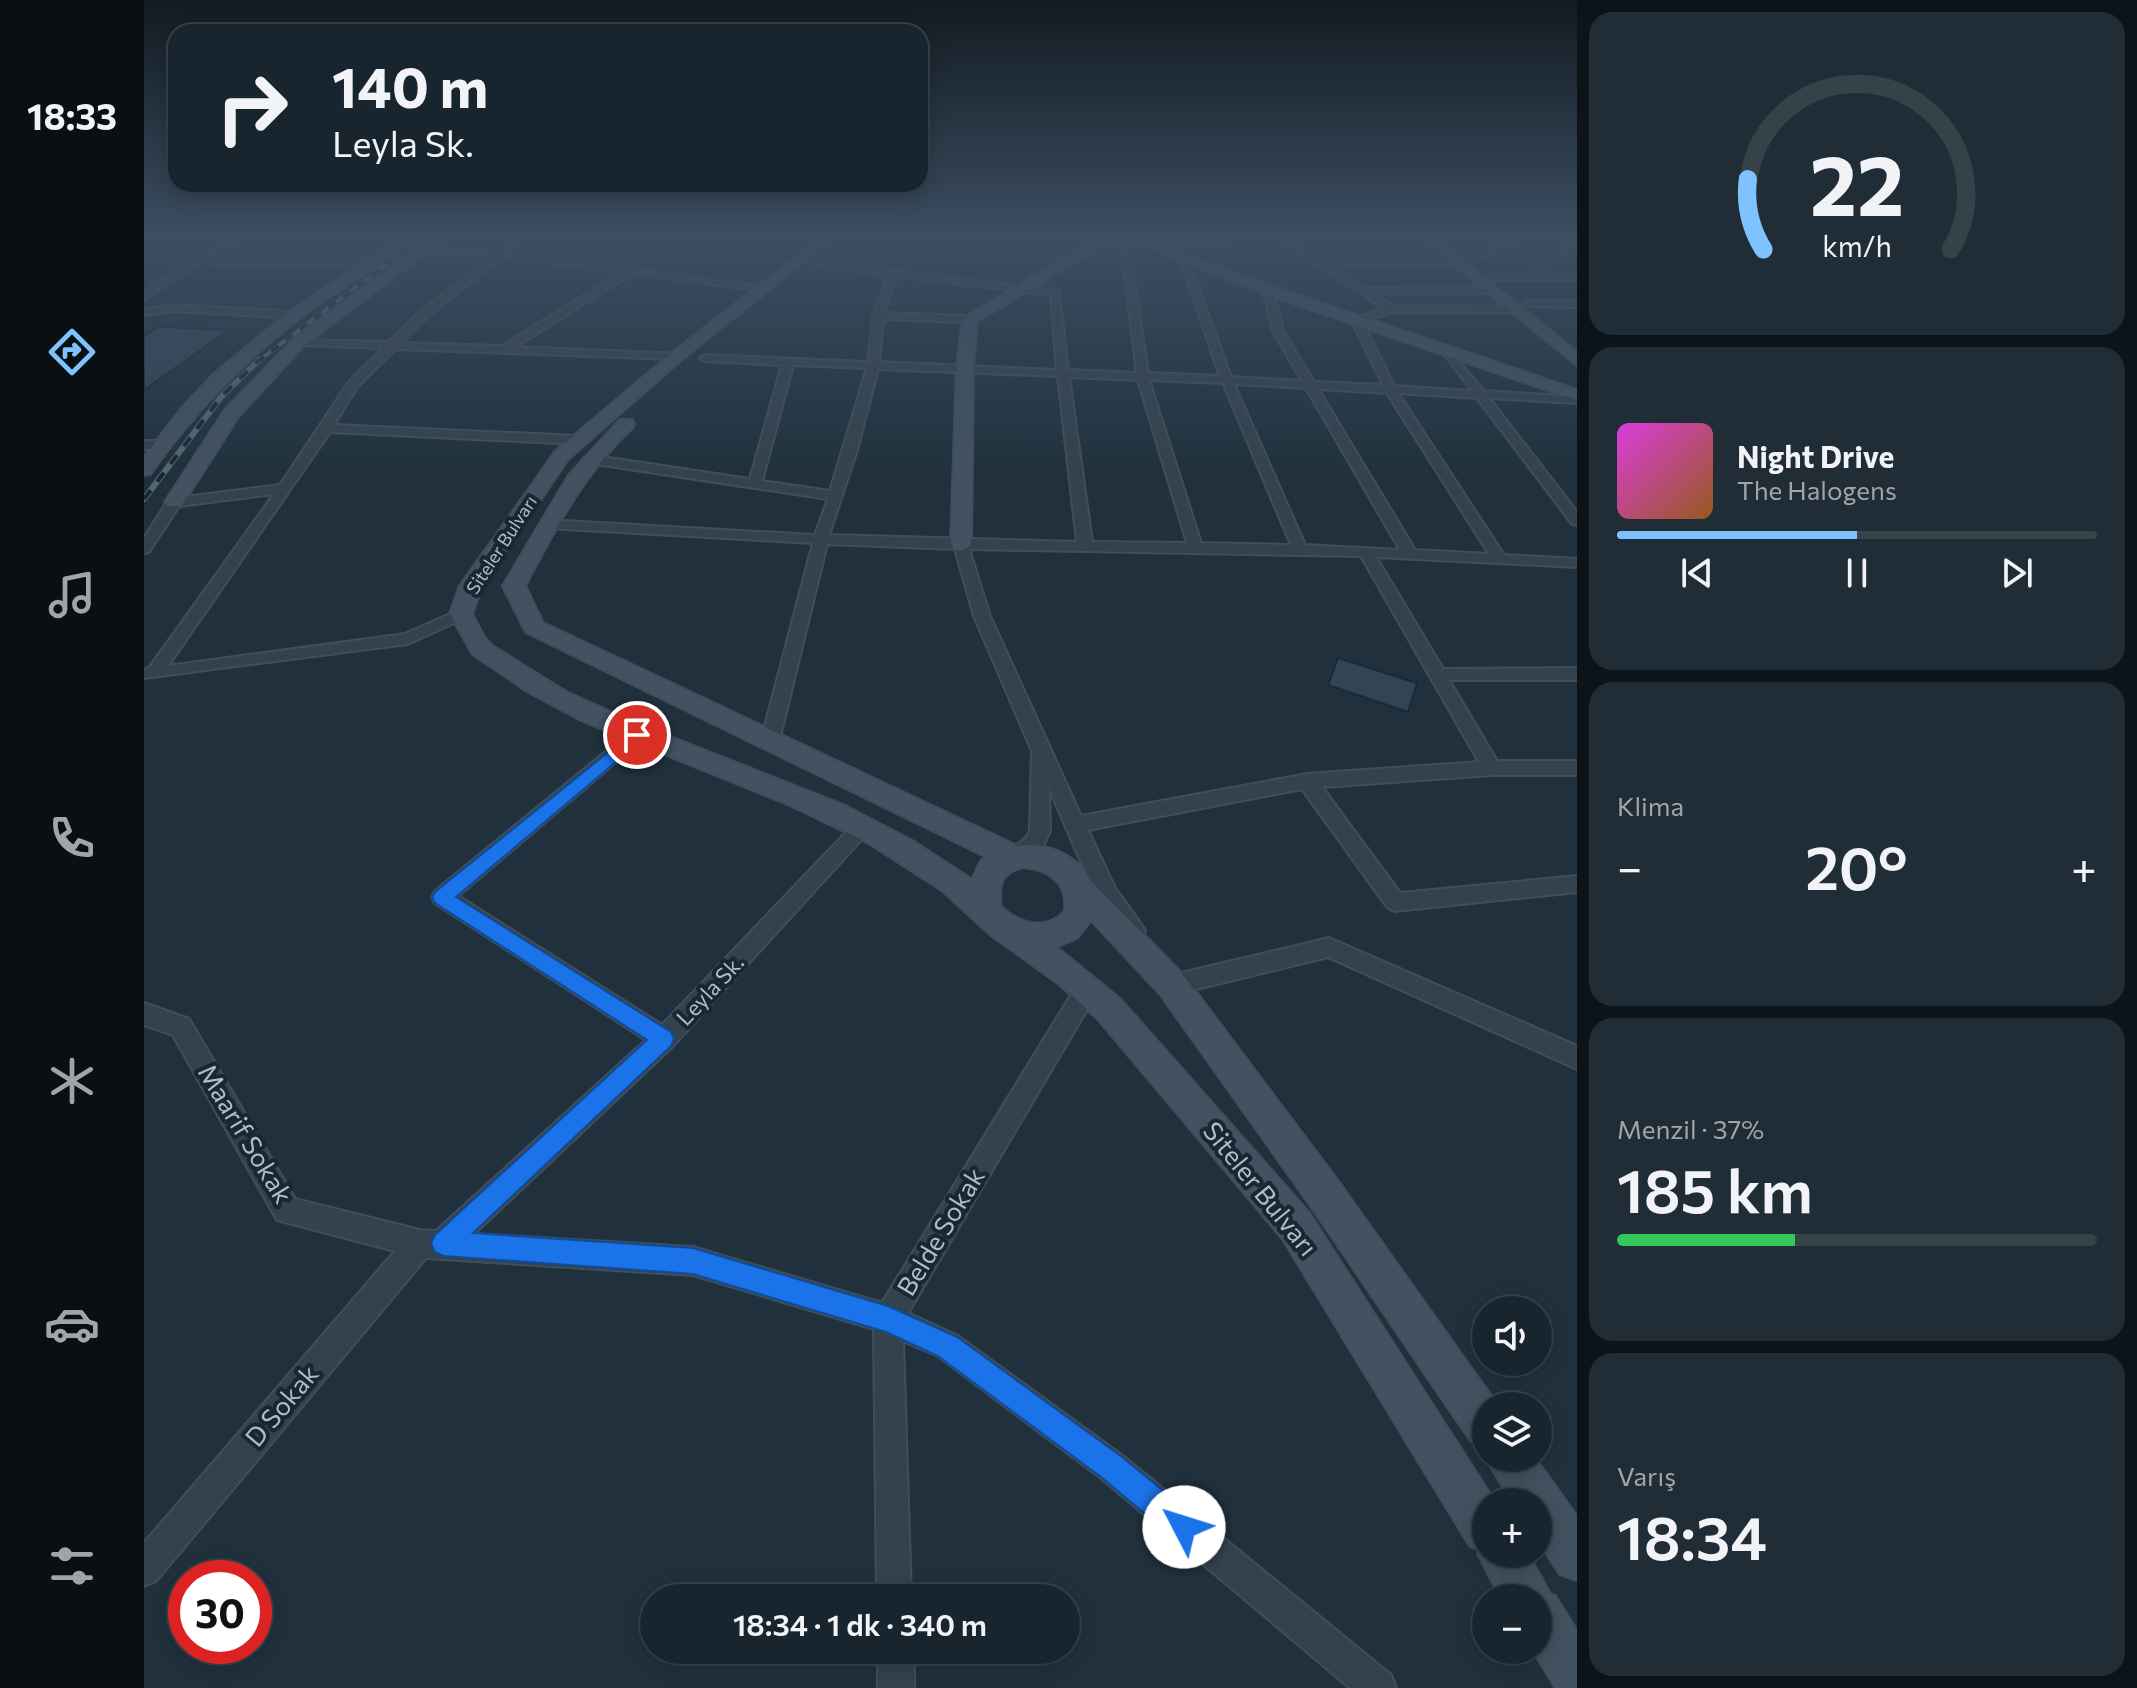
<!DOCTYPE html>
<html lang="tr">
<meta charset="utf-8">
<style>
:root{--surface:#18252e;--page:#212d36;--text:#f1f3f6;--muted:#9fa5aa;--line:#36424a;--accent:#7ec3ff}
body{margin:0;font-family:Commissioner,sans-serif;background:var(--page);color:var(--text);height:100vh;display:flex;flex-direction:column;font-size:30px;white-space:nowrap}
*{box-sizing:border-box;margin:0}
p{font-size:26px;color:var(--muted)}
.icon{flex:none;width:44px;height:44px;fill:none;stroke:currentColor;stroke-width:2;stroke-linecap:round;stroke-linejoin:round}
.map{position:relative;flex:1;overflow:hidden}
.drawer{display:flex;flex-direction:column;gap:12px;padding:12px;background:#0d1419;width:560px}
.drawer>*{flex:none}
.guide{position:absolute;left:24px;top:24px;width:760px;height:168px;border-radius:24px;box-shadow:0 4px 20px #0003,0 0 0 2px var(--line);background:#18252e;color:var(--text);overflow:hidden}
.tools{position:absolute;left:1328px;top:1296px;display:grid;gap:16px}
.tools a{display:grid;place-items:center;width:80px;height:80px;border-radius:50%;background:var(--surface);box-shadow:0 4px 20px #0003,0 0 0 2px var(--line);font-size:40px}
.speed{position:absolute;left:24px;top:1560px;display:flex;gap:16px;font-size:40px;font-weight:700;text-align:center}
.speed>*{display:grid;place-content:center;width:104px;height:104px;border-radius:50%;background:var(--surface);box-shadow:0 4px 20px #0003,0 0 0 2px var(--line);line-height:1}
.speed .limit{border:12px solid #d22;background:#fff;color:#111}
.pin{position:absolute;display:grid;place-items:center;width:68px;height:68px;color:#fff;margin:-34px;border:4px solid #fff;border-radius:50%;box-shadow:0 2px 8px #0007}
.me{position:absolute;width:88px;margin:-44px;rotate:310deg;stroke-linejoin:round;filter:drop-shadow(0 0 6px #0008)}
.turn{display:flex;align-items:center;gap:28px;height:168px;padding:0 32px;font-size:36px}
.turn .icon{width:104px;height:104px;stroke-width:2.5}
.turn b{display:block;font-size:56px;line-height:68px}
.big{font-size:60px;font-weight:600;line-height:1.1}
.drawer .widget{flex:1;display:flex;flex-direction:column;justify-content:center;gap:12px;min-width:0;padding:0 28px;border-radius:24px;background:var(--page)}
.drawer .dial{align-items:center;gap:0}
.dial svg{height:208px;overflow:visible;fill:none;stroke:var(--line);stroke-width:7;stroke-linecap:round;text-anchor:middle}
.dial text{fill:var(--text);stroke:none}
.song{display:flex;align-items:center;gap:24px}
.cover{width:96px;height:96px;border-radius:12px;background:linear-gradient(135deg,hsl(300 70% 55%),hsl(30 70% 35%))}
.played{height:8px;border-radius:4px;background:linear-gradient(90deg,var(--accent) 50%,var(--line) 50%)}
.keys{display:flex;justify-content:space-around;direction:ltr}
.heat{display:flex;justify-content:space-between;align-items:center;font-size:44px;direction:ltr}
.charge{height:12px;border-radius:6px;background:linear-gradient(90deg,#34c759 37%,var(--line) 0)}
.trip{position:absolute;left:496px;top:1584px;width:440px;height:80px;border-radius:40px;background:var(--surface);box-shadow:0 4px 20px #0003,0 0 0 2px var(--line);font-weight:600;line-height:80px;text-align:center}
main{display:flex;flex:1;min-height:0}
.menu{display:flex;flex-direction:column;width:144px;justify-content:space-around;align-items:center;background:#0a0f12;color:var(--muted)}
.menu .icon{width:56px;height:56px}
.menu .on{color:var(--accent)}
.menu b{font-size:36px;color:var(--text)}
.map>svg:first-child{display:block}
</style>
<main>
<nav class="menu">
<b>18:33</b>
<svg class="icon on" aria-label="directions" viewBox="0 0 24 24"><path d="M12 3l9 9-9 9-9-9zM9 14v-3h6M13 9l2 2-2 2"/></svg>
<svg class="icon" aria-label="music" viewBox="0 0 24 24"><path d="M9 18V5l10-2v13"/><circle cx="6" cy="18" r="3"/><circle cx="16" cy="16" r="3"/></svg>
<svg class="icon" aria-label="phone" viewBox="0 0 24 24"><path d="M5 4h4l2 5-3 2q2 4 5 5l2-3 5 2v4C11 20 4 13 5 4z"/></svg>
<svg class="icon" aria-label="climate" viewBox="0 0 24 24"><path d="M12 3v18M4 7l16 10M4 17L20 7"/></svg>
<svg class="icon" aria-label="car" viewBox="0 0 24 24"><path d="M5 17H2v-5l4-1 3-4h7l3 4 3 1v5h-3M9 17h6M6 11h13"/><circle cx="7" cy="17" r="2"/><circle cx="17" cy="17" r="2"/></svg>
<svg class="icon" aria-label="filters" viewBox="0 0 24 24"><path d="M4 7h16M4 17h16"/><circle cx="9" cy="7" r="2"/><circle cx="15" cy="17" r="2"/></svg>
</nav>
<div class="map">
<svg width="1433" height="1688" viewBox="0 0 1433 1688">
<rect width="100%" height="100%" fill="#20313d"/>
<g fill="#314554" stroke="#1b2934" stroke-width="2">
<path d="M14 327 85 330 0 390V336Z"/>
<path d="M1194 658 1273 683 1264 712 1184 685Z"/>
</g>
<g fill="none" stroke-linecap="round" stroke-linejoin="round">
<defs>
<g id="street">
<path d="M92 238H103L66 258 223 262 228 265 223 268 56 263 0 299V292L43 263 0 262V256L53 258Z"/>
<path d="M372 238H381L364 252 625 288 620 291 489 273 371 347 537 354 538 356 533 359 251 349 213 387 190 425 434 436 440 440 434 444 186 432 24 666 261 634 317 609 323 611V617L264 644 0 678V670L5 668 130 494 35 506 5 552 0 553V538L25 499 136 485 204 383 239 348 155 345 151 344V340L245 342 276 312 348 256 278 253 275 248 355 251ZM358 257 478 272 358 346 257 343 284 316Z"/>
<path d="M976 238H984L1004 373 1076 376 1036 259 1040 256 1044 259 1087 377 1158 381 1129 331 1119 290 1124 287 1129 290 1139 331 1170 382 1239 385 1208 321 1239 308 1133 238H1143L1176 259 1311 258 1316 261 1311 264 1184 265 1221 288 1347 287 1352 290 1347 293 1230 294 1249 306 1374 307 1370 312H1248L1219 322 1250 386 1328 391 1299 352 1304 349 1340 391 1433 397V403L1345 398 1433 512V525L1428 524 1333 398 1254 393 1360 555 1433 559V567L1232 557 1299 669 1433 668V680H1305L1353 761H1433V775H1348L1178 787 1256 893 1433 876V892L1251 911 1244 908 1158 789 944 830 971 888 1001 930 998 937C992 938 991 940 986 938 962 929 916 813 905 787L906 831 896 853 869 865 862 863 859 857C866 844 879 847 886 831L888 751 830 616 811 549 683 544 635 741 626 747 617 741 669 543 403 528 396 524 403 520 671 535 684 499 445 463 439 459 445 455 606 479 638 365 561 361 556 358 561 355 724 362 729 316 744 275 670 266 673 261 915 291 924 370 993 373ZM753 276 907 295 913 370 735 362 739 319 826 322 831 319 826 316 740 313ZM649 365 723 368 686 491 618 481ZM734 369 914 376 933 542 685 535 713 450ZM925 377 994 380 1043 543 948 542ZM1005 380 1079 383 1147 545 1057 543ZM1090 384 1162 388 1256 550 1161 545ZM1174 389 1243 393 1345 554 1271 550ZM825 549 1217 556 1335 762 1163 774 937 816 846 616Z"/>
<path d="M1078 238H1109L1013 250 1009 247Z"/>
<path d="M1368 238H1379L1331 262 1324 260Z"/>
<path d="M1433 245V251L1422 253 1394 274H1433V280H1349L1344 277 1349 274H1383L1416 249Z"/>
<path d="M1382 301H1433V307L1379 306Z"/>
<path d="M30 305 151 312 156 315 151 318 30 311 0 315V309Z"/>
<path d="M0 441H18L24 445 18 449H0Z"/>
<path d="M493 729 502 735 499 739 314 896 518 1025 712 822H726L729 827 528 1047 330 1234 549 1247 738 1303 935 982 943 979 951 982 954 989 951 996 764 1313 814 1336 979 1456 1247 1675 1252 1688H1206L957 1478 794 1356 759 1341 767 1598H733L730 1329 549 1275 282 1258 12 1581 0 1586V1543L251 1251 133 1220 29 1035 0 1025V1003L45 1019 151 1199 276 1230 292 1231 502 1040 291 903 288 897 291 891 487 731Z"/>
<path d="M1185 938 1433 1046V1069L1184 957 1028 995 1020 992 1011 976 1014 969 1022 966 1033 974Z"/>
<rect x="734" y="1650" width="36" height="38"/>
</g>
<g id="secondary">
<path d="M253 238H267C239 266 199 285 168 309 104 356 52 409 6 474L0 475V457L38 408 68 376 136 319Z"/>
<path d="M288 238H302L160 345 94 417 37 506H23L21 502 81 410 150 339Z"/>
<path d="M676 238H690L538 359 424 459 338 586 328 614 340 637 348 646 422 692 491 723 699 805 770 842 828 880 837 861 843 857 382 632 359 586 425 475 476 420H488L490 424 488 428C440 473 411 528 381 586L399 623 873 846C899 841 933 855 945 879L1039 975 1193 1180 1354 1406H1342V1448L1327 1441 1167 1206 1017 995 947 920 933 938 912 947 976 999 1165 1213 1351 1502H1342V1554H1384L1406 1594 1411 1596 1433 1631V1688H1412L1389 1650H1394V1598H1357L1334 1554 1335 1550 1326 1546 1139 1239 954 1019 914 983 847 935 798 890 725 843 646 805 439 721 383 691 329 654 306 614 316 586 412 451 528 353ZM880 867C906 870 924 882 921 911 902 932 875 924 857 907 854 885 856 872 880 867Z"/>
<path d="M979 238 960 245 833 321 829 365 827 545 817 551 810 549 807 545 813 365 819 319 952 239Z"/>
<path d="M981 238H998L1129 287 1433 390V400L1119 293Z"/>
<path d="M1277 238H1290L1433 352V365Z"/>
<path d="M1342 1458H1391L1433 1517V1580L1416 1574 1394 1541V1502H1368Z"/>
</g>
</defs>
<use href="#street" stroke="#404e59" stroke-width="4"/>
<use href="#secondary" stroke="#404e59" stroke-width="4"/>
<use href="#street" fill="#34424d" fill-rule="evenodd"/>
<use href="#secondary" fill="#425260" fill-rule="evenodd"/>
<defs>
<path id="rail-far1" d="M113 362 277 238"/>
<path id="rail" d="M0 499 77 397 115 360"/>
</defs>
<use href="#rail-far1" stroke="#556774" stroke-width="4"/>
<use href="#rail" stroke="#556774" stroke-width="6"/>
<use href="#rail-far1" stroke="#192732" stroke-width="3" stroke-dasharray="9" stroke-linecap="butt"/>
<use href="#rail" stroke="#192732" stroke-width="4" stroke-dasharray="11" stroke-linecap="butt"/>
</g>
<linearGradient id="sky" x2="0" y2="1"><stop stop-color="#121b22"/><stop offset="0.5" stop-color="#3c4e62"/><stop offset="1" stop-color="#3c4e62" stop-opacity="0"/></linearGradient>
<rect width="1433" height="474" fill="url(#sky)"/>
<path fill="#1a73e8" stroke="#114b97" stroke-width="2" d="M493 729 499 731V739L312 897 527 1032 530 1039 527 1046 329 1233 549 1248 744 1306 813 1337 978 1457 1051 1517 1055 1527 1051 1538 1040 1542 1030 1538 957 1477 794 1356 742 1332 549 1274 300 1256 291 1252 287 1243 291 1235 503 1040 291 903 288 897 291 892Z"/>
<g text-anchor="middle" stroke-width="8" stroke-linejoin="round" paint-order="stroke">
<g font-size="18" fill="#afbdc9" stroke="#192732">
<text transform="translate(358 545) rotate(-57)" y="6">Siteler Bulvarı</text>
</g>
<g font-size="22" fill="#afbdc9" stroke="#192732">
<text transform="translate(566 990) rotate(-47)" y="8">Leyla Sk.</text>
</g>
<g font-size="26" fill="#afbdc9" stroke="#192732">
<text transform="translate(101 1134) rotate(59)" y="9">Maarif Sokak</text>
<text transform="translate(1116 1189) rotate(51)" y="9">Siteler Bulvarı</text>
<text transform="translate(797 1232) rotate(-59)" y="9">Belde Sokak</text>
<text transform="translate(138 1406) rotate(-50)" y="9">D Sokak</text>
</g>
</g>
</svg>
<div class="tools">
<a><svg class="icon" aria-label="sound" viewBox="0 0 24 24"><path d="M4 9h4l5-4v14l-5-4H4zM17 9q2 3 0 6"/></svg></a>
<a><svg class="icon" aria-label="layers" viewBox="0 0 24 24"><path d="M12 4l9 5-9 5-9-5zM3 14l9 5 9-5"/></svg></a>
<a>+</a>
<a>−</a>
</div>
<div class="speed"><div class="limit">30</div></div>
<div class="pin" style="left:493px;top:735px;background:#d93025"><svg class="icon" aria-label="arrive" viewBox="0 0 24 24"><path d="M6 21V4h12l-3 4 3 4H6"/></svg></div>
<svg class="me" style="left:1040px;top:1527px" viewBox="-20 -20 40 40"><circle r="19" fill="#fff"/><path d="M0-13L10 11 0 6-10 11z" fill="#1a73e8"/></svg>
<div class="trip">18:34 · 1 dk · 340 m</div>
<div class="guide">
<div class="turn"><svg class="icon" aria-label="right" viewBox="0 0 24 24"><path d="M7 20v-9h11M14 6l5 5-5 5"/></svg><div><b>140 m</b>Leyla Sk.</div></div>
</div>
</div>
<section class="drawer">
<div class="widget dial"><svg viewBox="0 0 100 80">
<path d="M14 69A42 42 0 1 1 86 69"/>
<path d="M14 69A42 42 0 0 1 8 42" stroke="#7ec3ff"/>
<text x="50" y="56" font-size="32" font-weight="700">22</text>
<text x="50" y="72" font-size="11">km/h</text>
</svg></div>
<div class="widget">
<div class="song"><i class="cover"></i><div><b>Night Drive</b><p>The Halogens</p></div></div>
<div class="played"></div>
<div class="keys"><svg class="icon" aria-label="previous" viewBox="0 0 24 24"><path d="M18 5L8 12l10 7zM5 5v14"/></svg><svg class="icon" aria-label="pause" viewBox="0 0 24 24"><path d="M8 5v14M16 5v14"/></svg><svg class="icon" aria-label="next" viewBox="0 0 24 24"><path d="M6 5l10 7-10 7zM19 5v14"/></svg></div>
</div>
<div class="widget"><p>Klima</p>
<div class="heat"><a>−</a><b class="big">20°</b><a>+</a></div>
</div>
<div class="widget"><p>Menzil · 37%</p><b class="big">185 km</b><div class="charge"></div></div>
<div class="widget"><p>Varış</p><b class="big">18:34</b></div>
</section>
</main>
